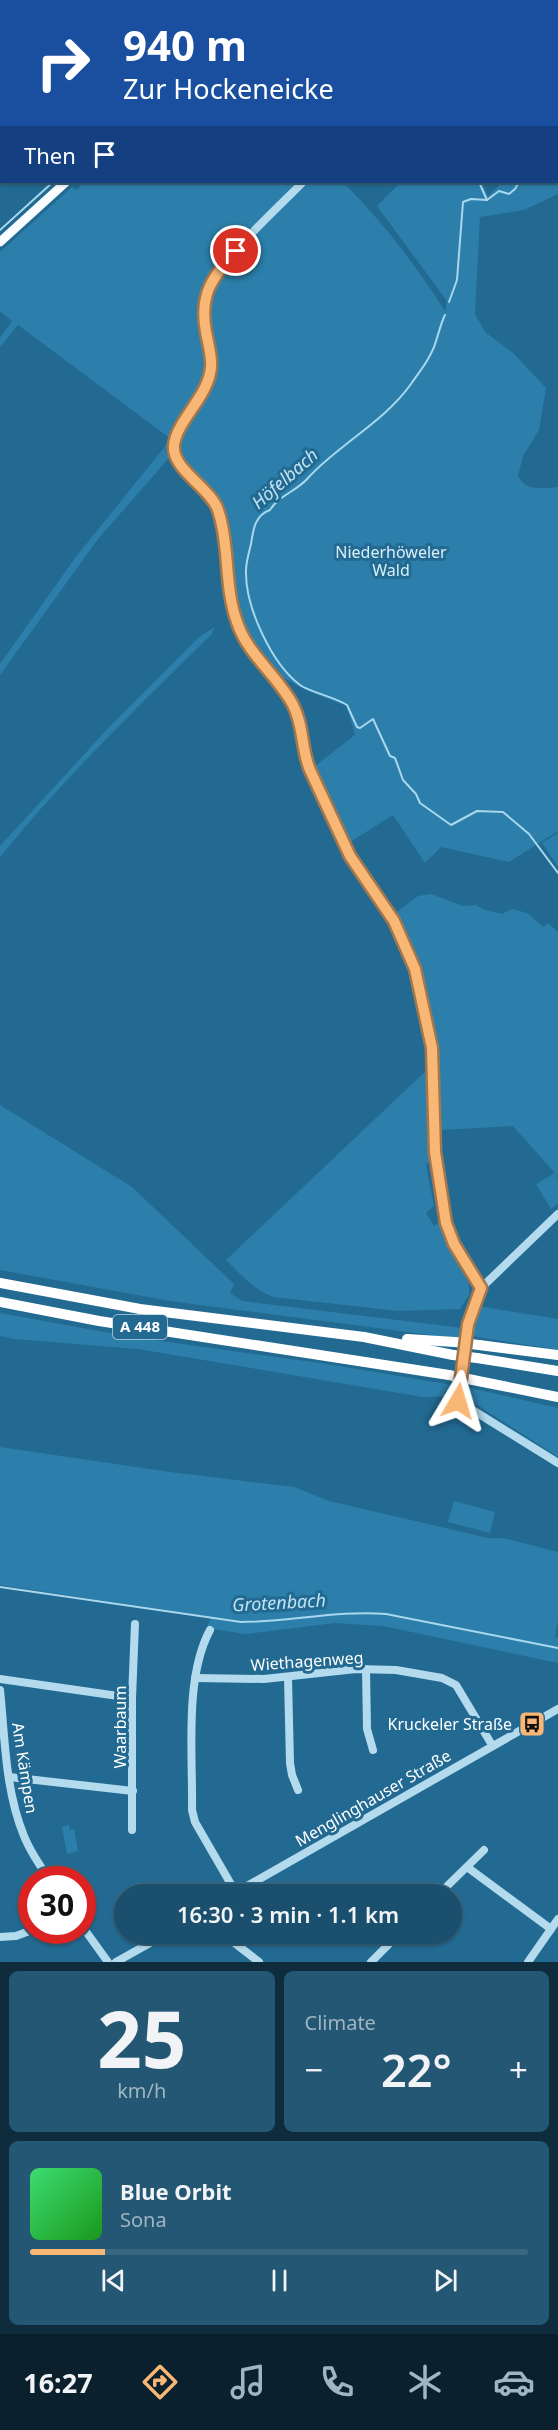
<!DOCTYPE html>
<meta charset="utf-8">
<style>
:root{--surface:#1a506e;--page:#235773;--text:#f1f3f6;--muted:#9fb5c2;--line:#386781;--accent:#f9b776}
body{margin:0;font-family:"Noto Sans",sans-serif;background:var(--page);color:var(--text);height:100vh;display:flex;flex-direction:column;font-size:22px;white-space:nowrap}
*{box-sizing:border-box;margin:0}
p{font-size:20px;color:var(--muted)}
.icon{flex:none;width:33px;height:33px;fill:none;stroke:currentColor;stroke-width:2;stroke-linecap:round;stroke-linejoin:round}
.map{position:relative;height:1962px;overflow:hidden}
.drawer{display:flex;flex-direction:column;gap:9px;padding:9px;background:#0e2c3c;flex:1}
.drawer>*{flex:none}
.top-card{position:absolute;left:0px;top:0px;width:558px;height:183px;box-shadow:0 2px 4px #0004,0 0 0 2px var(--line);background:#1a4fa0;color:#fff;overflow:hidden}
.speed{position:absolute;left:18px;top:1866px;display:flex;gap:12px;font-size:30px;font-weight:700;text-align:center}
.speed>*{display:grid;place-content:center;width:78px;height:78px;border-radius:50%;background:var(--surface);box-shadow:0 2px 4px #0004,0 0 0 2px var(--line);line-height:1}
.speed .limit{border:9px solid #d22;background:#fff;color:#111}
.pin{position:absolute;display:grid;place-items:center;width:51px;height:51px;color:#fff;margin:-26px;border:3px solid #fff;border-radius:50%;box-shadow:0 2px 6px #0007}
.me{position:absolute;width:66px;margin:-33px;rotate:7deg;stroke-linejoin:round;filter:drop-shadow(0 0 4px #0008)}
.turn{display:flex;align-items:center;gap:21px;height:126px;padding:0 24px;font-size:27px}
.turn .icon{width:78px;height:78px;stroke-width:2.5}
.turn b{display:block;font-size:42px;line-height:51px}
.then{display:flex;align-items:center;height:57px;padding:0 24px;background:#0003;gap:12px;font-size:22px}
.big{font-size:45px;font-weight:600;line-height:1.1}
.drawer .tile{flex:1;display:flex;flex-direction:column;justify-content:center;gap:9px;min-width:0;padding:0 21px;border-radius:9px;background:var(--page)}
.drawer .dial{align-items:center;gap:0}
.dial b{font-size:78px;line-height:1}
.song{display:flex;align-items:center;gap:18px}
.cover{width:72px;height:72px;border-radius:9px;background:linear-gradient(135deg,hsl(140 70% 55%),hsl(120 70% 35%))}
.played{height:6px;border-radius:3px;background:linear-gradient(90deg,var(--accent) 15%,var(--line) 15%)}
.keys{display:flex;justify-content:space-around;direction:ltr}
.heat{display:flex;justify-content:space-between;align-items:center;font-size:33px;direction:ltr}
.drawer .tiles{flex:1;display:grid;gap:9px;grid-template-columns:1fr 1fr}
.tile:last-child{grid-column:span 2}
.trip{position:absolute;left:114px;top:1884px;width:348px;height:60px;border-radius:30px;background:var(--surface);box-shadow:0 2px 4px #0004,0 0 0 2px var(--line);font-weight:600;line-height:60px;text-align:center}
.menu{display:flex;height:96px;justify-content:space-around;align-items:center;background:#0a202c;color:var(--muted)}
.menu .icon{width:42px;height:42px}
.menu .selected{color:var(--accent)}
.menu b{font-size:27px;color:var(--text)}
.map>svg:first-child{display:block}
</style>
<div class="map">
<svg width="558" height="1962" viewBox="0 0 558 1962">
<rect width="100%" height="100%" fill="#226a92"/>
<g fill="#2c7faa">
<path d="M558 136V194L524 210 480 217 475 314 485 332 513 353 546 388 539 430 523 456 518 476C526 492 543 488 558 487V831L509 862 441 847 425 863 393 815 347 844 310 770 355 735 347 706 310 692 269 670 240 630 215 503 218 501C203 481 178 470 177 442L215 372 206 313 210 291 222 270 307 182H343C382 221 415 264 445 311L447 301 377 206 401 182H482L488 197 502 182H556Z"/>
<path d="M78 182H298L210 277 202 297 200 312 208 372 201 391 165 450 169 458 98 539 0 675V664L75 558 171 439 18 325 0 347V338L12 321 0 311V252L72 187 77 190 81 186Z"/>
<path d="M215 627 211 635C138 706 64 778 0 857V846L112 724 199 637Z"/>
<path d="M558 833V867L542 843Z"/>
<path d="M431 894 463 906 476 905 485 910 502 914 512 909 527 913 543 927 548 923 558 932V1177L555 1174 558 1179V1203L551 1209 536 1184 555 1173 513 1126 439 1130C438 1050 431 991 396 917L397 912 418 896Z"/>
<path d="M430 1067 431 1160 426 1165 434 1206 426 1213 434 1226 441 1221 448 1244 469 1284V1295L460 1309 398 1311 274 1297C254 1290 241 1275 226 1260Z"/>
<path d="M0 1105 132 1187 234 1284 230 1293 242 1301 463 1328 461 1339 170 1301 0 1270Z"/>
<path d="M478 1306 558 1319V1350L472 1336Z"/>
<path d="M0 1313 132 1337 327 1364 458 1386 452 1396 423 1397 138 1349 14 1339 0 1336Z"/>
<path d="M466 1387 558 1408V1457L476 1404 465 1395Z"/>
<path d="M0 1447 170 1472 294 1487 329 1501 488 1538H503L558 1552V1621L555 1637 558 1638V1663L383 1626 335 1623 245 1634 207 1628 211 1617 0 1585Z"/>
<path d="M454 1501 495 1512 490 1533 448 1522Z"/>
<path d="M69 1825V1830L74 1829 78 1851 67 1854 62 1827Z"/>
</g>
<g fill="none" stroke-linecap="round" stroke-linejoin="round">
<g stroke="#a8d7ee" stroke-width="2">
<path d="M556 171 558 170"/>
<path d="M479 182 487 200"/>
<path d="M0 230 53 182"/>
<path d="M449 302 457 280 463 202 471 199 487 200 499 191 509 194 515 189 519 182"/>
<path d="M445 315C441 323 439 332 436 341 432 356 420 371 411 384 384 422 338 445 308 478 297 491 278 496 270 510 255 515 253 530 251 544 249 552 246 562 246 571 245 607 272 664 300 685 310 692 334 697 347 705L357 727 360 728 373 719 390 756 395 758 403 780 416 794 420 803 451 825 477 811 503 812 529 834 558 873"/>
<path d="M0 1587 241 1622C290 1622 338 1610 386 1614L558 1648"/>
</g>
<g stroke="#b4daed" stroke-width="8">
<path d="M89 0 90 2"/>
<path d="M473 0 474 2"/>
<path d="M556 9 558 7"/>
<path d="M556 91 558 92"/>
<path d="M303 182C277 209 209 268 204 304 200 330 218 355 208 380 200 400 169 433 174 453 178 470 209 490 218 511L234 615C246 650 275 673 292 704 304 725 301 749 310 770L350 857 394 921 415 969 432 1048 435 1152 445 1223 454 1244 481 1288"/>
<path d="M558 1214 481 1288 468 1324 458 1401 558 1463"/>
<path d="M210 1630C184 1678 193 1756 192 1810L195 1822 236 1893"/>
<path d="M366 1669 367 1729 373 1750"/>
<path d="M195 1678 264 1679 356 1669 396 1670 442 1678 456 1685 492 1745"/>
<path d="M288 1678 290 1763 292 1775 298 1790"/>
<path d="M0 1679 132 1698"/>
<path d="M0 1690C5 1738 5 1790 24 1836 30 1851 40 1866 50 1880"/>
<path d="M9 1777 133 1791"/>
<path d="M132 1830V1698L135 1624"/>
<path d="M467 1867 551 1929"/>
<path d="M233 1894 558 1709"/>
<path d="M439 1894 484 1850"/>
<path d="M82 1926 108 1962"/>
<path d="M223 1934 259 1962"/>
<path d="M0 1937 16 1936 32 1930"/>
<path d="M116 1962 166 1934"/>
<path d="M371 1962 399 1934"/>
<path d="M528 1962 558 1919"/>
</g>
<g stroke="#fafdff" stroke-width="9">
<path d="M253 2 254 0"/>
<path d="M0 242 66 182"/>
</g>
<g stroke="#fff" stroke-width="10">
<path d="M0 1283 140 1309 364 1337 453 1355"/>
<path d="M0 1302 99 1321 449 1375"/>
<path d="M407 1339 455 1342"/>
<path d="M479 1345 558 1355"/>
<path d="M477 1358 558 1371"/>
<path d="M473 1380 558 1397"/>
</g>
<g stroke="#fff" stroke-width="10">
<path d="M455 1342 479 1345"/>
<path d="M453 1355 477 1358"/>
<path d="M449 1375 473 1380"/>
</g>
</g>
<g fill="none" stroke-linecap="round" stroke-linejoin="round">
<defs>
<path id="route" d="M236 251C212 277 199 295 206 332 208 343 212 356 211 367 209 396 177 420 174 445 171 469 210 487 218 510 230 546 224 587 237 622 247 654 278 676 293 705 304 726 301 749 310 770L350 856 394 921 415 969 432 1048 435 1152 446 1223 454 1244 481 1288 468 1324 458 1401"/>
</defs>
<use href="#route" stroke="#a2774d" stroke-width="15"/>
<use href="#route" stroke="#f9b776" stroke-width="10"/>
</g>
<defs>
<symbol id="bus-square" viewBox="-11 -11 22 22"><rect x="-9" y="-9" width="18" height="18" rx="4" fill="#f9b776" stroke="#226a92"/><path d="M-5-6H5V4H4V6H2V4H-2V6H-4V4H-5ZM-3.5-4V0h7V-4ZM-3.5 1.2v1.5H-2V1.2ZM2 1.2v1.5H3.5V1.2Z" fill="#111"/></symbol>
</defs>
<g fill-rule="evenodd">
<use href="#bus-square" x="517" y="1709" width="30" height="30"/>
</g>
<g text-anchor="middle" stroke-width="6" stroke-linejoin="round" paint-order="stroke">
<rect fill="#226a92" stroke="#bdd2de" stroke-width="1.5" x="113" y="1315" width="54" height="24" rx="4.5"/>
<g font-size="15" font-weight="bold" fill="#fff">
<text x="140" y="1332">A 448</text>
</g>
<g font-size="16" fill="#d9eff9" stroke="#226a92">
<text x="391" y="558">Niederhöweler<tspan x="391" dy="18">Wald</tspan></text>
</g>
<g font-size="16" fill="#fff" stroke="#226a92">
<text transform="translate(307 1661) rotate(-4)" y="6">Wiethagenweg</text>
<text transform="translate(120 1727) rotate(-90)" y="6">Waarbaum</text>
<text transform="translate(25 1768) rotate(81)" y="6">Am Kämpen</text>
<text transform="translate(373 1798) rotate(-30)" y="6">Menglinghauser Straße</text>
</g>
<g font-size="16" fill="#fff" stroke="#226a92" text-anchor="end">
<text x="512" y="1730">Kruckeler Straße</text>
</g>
<g font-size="18" font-style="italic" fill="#c0e3f4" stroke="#226a92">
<text transform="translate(285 479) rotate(-41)" y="6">Höfelbach</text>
<text transform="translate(279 1603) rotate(-3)" y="6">Grotenbach</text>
</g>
</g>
</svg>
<div class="speed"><div class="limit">30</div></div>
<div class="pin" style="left:236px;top:251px;background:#d93025"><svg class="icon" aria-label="arrive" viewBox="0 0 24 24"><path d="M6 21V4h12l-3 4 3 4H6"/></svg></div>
<svg class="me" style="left:458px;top:1401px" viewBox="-20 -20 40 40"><path d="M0-17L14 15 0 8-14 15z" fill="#f9b776" stroke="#fff" stroke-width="4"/></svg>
<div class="trip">16:30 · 3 min · 1.1 km</div>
<div class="top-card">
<div class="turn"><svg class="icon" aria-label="right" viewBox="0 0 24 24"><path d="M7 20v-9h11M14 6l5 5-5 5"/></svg><div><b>940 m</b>Zur Hockeneicke</div></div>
<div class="then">Then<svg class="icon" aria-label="arrive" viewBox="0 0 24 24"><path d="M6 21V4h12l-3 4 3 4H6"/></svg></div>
</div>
</div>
<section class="drawer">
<div class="tiles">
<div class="tile dial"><b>25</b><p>km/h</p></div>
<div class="tile"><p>Climate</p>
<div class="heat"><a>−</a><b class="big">22°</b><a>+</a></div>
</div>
<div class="tile">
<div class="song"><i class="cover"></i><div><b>Blue Orbit</b><p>Sona</p></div></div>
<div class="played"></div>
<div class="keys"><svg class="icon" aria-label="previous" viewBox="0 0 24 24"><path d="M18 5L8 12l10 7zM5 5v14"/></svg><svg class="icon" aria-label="pause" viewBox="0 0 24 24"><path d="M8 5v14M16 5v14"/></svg><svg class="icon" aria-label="next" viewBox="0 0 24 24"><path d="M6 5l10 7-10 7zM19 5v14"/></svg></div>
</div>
</div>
</section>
<nav class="menu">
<b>16:27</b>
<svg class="icon selected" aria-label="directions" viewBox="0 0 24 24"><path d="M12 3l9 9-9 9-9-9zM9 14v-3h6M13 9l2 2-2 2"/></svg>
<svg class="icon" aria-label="music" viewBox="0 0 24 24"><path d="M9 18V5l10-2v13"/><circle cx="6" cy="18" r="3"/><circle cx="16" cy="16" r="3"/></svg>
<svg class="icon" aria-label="phone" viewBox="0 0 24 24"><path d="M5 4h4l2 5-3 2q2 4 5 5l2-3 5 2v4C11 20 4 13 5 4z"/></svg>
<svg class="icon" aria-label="climate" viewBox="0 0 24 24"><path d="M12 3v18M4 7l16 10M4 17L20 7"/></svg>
<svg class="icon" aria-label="car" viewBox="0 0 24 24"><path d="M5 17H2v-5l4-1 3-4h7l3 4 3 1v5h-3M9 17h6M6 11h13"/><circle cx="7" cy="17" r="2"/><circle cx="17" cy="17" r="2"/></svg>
</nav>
